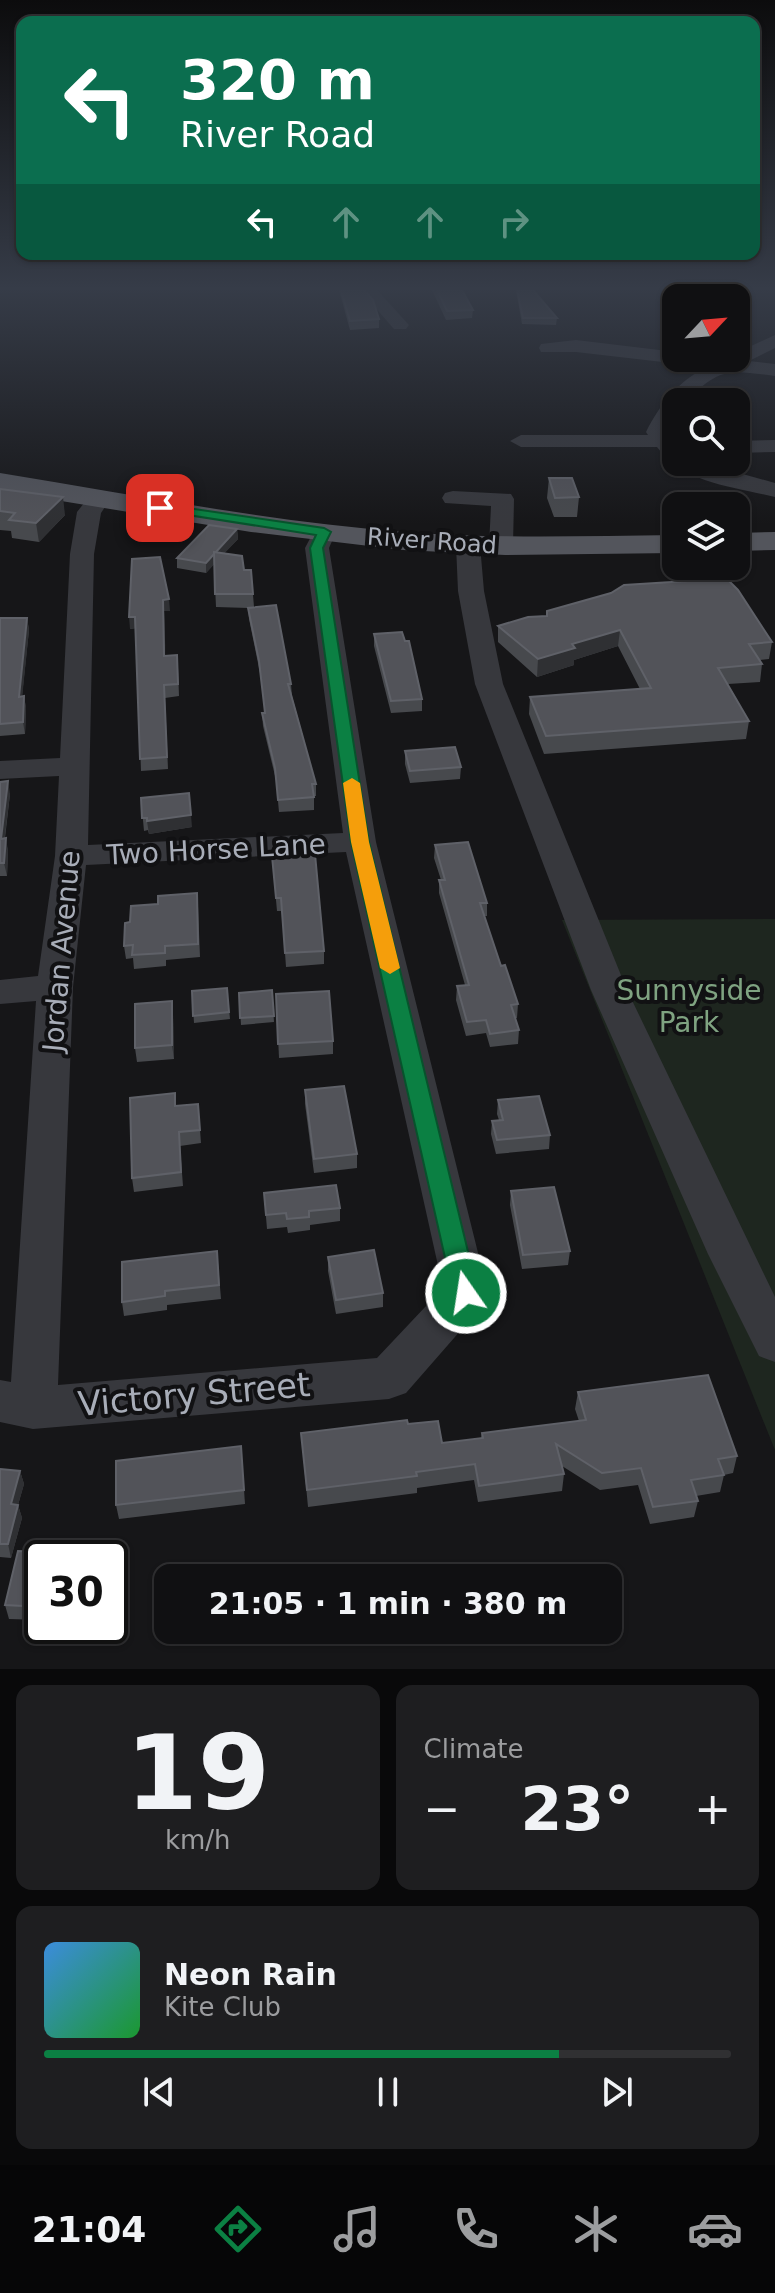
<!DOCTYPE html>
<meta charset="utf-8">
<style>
:root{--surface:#101012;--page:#1e1e20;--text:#f1f3f6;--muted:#9c9d9f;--line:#303032;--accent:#0b8043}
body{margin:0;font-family:"DejaVu Sans",sans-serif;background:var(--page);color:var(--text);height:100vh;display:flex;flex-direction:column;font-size:30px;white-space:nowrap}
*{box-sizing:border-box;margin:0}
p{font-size:26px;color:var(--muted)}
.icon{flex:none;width:44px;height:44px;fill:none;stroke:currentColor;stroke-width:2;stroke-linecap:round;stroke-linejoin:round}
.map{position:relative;height:1669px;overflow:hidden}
.side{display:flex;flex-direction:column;gap:16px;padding:16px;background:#09090a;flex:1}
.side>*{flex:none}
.banner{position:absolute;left:16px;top:16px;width:744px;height:244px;border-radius:16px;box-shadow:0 2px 6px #0004,0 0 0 2px var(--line);background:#0b6e4f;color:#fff;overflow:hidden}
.needle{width:52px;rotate:64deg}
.buttons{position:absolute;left:662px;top:284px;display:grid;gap:16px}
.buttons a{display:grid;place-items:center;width:88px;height:88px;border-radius:16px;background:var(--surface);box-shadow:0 2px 6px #0004,0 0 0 2px var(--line);font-size:40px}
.speed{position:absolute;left:24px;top:1540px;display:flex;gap:16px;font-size:40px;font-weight:700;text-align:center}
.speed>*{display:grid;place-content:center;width:104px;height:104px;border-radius:50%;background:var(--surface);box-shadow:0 2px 6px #0004,0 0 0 2px var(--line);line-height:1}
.speed .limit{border:4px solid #111;border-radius:12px;background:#fff;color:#111}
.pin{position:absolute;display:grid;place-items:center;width:68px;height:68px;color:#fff;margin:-34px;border-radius:16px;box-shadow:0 4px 12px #0006}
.me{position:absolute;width:88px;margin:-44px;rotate:347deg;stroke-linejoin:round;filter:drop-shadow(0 0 6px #0008)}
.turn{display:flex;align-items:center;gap:28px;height:168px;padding:0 32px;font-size:36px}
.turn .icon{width:104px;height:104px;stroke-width:2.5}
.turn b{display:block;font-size:56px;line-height:68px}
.lanes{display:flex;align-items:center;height:76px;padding:0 32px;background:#0003;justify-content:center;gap:40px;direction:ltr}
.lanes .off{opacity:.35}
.big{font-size:60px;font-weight:700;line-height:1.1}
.side .tile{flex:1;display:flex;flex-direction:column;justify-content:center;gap:12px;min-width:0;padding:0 28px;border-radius:16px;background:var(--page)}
.side .dial{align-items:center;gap:0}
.dial b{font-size:104px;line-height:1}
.song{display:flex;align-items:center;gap:24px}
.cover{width:96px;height:96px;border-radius:12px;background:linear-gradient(135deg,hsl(210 70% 55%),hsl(130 70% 35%))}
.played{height:8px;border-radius:4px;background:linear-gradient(90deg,var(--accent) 75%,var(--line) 75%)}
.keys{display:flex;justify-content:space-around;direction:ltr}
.heat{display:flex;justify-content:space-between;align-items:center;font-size:44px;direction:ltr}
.side .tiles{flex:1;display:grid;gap:16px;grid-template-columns:1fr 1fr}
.tile:last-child{grid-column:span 2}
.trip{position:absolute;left:154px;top:1564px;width:468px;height:80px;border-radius:16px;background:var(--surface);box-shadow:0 2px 6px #0004,0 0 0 2px var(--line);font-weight:700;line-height:80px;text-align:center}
.menu{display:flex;height:128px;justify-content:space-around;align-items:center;background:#060607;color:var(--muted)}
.menu .icon{width:56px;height:56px}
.menu .on{color:var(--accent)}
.menu b{font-size:36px;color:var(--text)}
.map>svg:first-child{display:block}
</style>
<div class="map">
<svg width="775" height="1669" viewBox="0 0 775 1669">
<rect width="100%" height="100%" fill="#161618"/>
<path fill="#1e261f" d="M775 919V1450L562 920Z"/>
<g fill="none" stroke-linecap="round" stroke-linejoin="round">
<g fill="#37383d" fill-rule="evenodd">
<path d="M360 290H377L409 325 406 329H394Z"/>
<path d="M775 335V348L749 361 775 364V376C727 370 721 367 685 402H676V414L668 432 676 443V462H700L775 483V497C734 487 683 483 657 447H521L510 441 521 435H648L646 432C660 404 678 382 706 367L576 352H541L539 348 541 344 576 340 676 352V358H736V353Z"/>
<path d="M775 440V452L736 453V441Z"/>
<path d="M100 491 108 493 111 498 101 513 94 554 88 845 343 833 305 548 316 527H332L336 532 329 548 376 842 488 1293 482 1306 406 1393 389 1399 33 1429 0 1422V1380L11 1382 36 1001 0 1004V980L38 976 55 856 59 776 0 779V761L60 758 70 554 77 512 92 493ZM346 852 443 1288 377 1358 58 1385 73 987 86 865Z"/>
<path d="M453 491 511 494 514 499 513 546 510 551H492L489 546 491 506 445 503 442 498 445 493Z"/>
<path d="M468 538 477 540 480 545 484 591 503 684 627 990 775 1297V1362L759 1356 708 1254 591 990 475 684 458 591 456 545 459 540Z"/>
</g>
<g fill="#53555c" fill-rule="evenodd">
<path d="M0 473C134 495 267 521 403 532 494 539 585 536 676 535V553L505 555 403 550 251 532 0 491Z"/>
<path d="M775 532V550L736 551V533Z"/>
</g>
</g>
<g fill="#47494d">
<path d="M339 290H364L379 319V328L350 330Z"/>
<path d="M432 290H462L473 310 472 318 446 320Z"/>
<path d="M516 290H533L557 318 556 325 522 324Z"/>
<path d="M549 478 579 497 577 517H554L547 498Z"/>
<path d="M0 489 65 515 39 542 12 538 11 531 0 530Z"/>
<path d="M237 529 238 539 224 553 244 570H251L254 607 291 684 292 696 316 784V796H314V810L279 812 276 780 263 726 262 713H265L260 673 249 619 248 608 216 607 214 564 206 573 177 568V558Z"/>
<path d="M132 559 170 611H164L165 656 178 667 179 696 165 698 168 769 141 771 136 628 130 629Z"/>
<path d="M528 617 772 642 769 659 760 660 762 664 760 682 728 684 749 721 746 739 544 754 529 714 530 697 640 689 618 646 574 660V665L537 677 498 642V626Z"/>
<path d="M0 618H27L29 630 22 696H24L26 708 25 734 0 736Z"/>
<path d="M374 634 422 699V711L391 713 374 646Z"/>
<path d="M405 751 461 767 460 779 410 783 405 764Z"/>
<path d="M0 782 10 794 5 838 8 851 7 876H0Z"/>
<path d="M141 798 192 827 149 834 148 830 144 831Z"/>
<path d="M435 845 487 903V916H484L501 966 518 1004 517 1018H515L519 1030 518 1044 490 1047 486 1033 466 1036 456 1000 457 986 465 985 439 893V880H441L434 858Z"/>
<path d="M272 856 324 951V964L286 967 282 911H277Z"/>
<path d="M198 906 200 957 166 960V966L134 969 133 958 126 959 124 946 130 922Z"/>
<path d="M227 988 230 1019 194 1023 192 991Z"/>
<path d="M272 990 274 1022 241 1025 239 993Z"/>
<path d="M276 994 333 1041V1054L279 1058Z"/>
<path d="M172 1001 173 1014 174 1059 137 1062 135 1048Z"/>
<path d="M305 1090 357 1154V1168L314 1173 305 1104Z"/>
<path d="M175 1093 176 1106 198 1104 201 1143 180 1146 183 1186 134 1192 132 1178Z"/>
<path d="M498 1100 550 1135 549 1149 496 1154 491 1134 492 1121 499 1120 497 1114Z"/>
<path d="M511 1191 570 1251 568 1265 522 1269 510 1205Z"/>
<path d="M264 1193 340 1208V1221L310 1225V1230L288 1233 287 1227 267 1229Z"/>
<path d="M217 1251 221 1299 167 1305V1310L124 1316 122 1302Z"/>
<path d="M328 1257 383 1293V1307L336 1314 328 1271Z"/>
<path d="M578 1392 737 1456 733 1473 724 1475 720 1492 696 1496 698 1501 694 1517 650 1524 638 1485 600 1490 562 1466 564 1474 562 1491 478 1502 474 1480 417 1488V1493L308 1507 301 1433 408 1424 442 1443 481 1438 482 1433 579 1421 575 1409Z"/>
<path d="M241 1446 245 1504 119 1519 116 1505Z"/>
<path d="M0 1469 20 1471 24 1484 18 1505 22 1518 11 1558 0 1557Z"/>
<path d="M42 1558V1620L9 1619 5 1605Z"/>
</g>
<g fill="#2f3033">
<path d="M63 497 65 515 39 542 36 523Z"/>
<path d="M237 529 238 539 206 573V563Z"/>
<path d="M169 599 170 611H164L166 668 163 600Z"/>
<path d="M129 617H135L136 628 130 629Z"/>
<path d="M27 618 29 630 21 709 19 697Z"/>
<path d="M620 630 618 646 574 660V665L537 677 538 659 572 644Z"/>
<path d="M24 696 26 708 25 734 23 722Z"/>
<path d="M8 781 10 794 3 851 1 839Z"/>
<path d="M191 815 192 827 149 834 147 821Z"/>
<path d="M6 838 8 851 7 876 4 863Z"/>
<path d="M172 1001 173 1014 174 1059 172 1045Z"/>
<path d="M20 1471 24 1484 18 1505 22 1518 11 1558 8 1544 11 1504Z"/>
</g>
<g fill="#525359" stroke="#5f6168" stroke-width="2">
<path d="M341 290H364L373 300 379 319 350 321Z"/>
<path d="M437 290H462L473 310 447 311Z"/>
<path d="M517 290H533L557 318H523Z"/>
<path d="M549 478H572L579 497 555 498Z"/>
<path d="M0 489 63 497 36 523 9 520 15 513 0 511Z"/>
<path d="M209 525 237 529 216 552H214V554L206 563 177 558Z"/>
<path d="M214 552 242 556 244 570H251L253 594H215Z"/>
<path d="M160 557 169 599 163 600 164 656 177 655 178 684 164 685 167 757 140 759 135 617H129L132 559Z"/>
<path d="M720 579 729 581 738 590 772 642 749 644 762 664 718 668 749 721 546 736 530 697 651 688 620 630 572 644 575 648 538 659 498 626 528 617 547 616V611L611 593 624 585Z"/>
<path d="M276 605 291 684H288L316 784H312L314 797 278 800 275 768 262 713H265L259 661 248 608Z"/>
<path d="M0 618H27L19 697 24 696 23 722 0 724Z"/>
<path d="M402 632 405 641H409L422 699 391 701 374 634Z"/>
<path d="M455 747 461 767 410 771 405 751Z"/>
<path d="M8 781 1 839 6 838 4 863H0V782Z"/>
<path d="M189 793 191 815 147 821V818H142L141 798Z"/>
<path d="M468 842 487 903H480L501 966 505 965 518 1004 511 1005 519 1030 490 1034 486 1020 467 1022 457 986 469 985 439 880H445L435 845Z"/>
<path d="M315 854 324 951 285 953 281 898H276L272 856Z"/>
<path d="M197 893 198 944 165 946V953L132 955 133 945 124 946 125 923 130 922 131 906 158 904V896Z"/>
<path d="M227 988 229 1012 193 1016 192 991Z"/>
<path d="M272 990 274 1016 240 1018 239 993Z"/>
<path d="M329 991 333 1041 278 1044 276 994Z"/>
<path d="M172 1001V1045L135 1048V1004Z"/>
<path d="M344 1086 357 1154 314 1159 305 1090Z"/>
<path d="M175 1093V1106L198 1104 200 1130 179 1132 181 1172 132 1178 130 1098Z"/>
<path d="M539 1096 550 1135 497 1140 492 1121 503 1120 498 1100Z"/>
<path d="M336 1185 340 1208 309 1211V1217L287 1219 286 1213 266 1215 264 1193Z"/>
<path d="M554 1187 570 1251 523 1255 511 1191Z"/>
<path d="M374 1250 383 1293 336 1300 328 1257Z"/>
<path d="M217 1251 219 1285 165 1291V1296L122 1302V1262Z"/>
<path d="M708 1375 737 1456 718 1459 724 1475 691 1480 698 1501 653 1507 641 1468 602 1473 556 1444 564 1474 479 1486 475 1464 416 1472 417 1476 307 1490 301 1433 407 1420 408 1424 438 1421 442 1443 483 1438 482 1433 586 1420 578 1392Z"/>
<path d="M241 1446 244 1490 116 1505V1461Z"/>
<path d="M0 1469 20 1471 11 1504 18 1505 8 1544H0Z"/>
<path d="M18 1551 65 1553 64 1558H42V1607L5 1605Z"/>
<path d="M518 1567 522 1578H480L479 1576Z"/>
</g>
<linearGradient id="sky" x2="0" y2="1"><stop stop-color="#0c0c0d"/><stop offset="0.55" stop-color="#363c48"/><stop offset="1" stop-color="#363c48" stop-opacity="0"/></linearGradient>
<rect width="775" height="524" fill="url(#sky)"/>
<path fill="#0b8043" stroke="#07532c" stroke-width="2" d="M160 504 324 528 331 532 323 548 369 842 478 1293 475 1300 466 1303 457 1300 453 1293 351 842 310 548 316 535 156 510 154 508Z"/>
<path fill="#f59e0b" d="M352 778 360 783 369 842 400 968 390 974 380 968 351 842 343 783Z"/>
<g text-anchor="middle" stroke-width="8" stroke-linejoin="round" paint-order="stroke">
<g font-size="24" fill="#a8adb8" stroke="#111113">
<text transform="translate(432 541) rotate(4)" y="8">River Road</text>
</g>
<g font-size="28" fill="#a8adb8" stroke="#111113">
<text transform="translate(216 849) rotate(-3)" y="10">Two Horse Lane</text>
<text transform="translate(61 951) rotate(-85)" y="10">Jordan Avenue</text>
</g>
<g font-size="28" fill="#7fa381" stroke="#111113">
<text x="689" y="1000">Sunnyside<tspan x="689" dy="32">Park</tspan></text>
</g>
<g font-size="34" fill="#a8adb8" stroke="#111113">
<text transform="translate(194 1394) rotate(-5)" y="12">Victory Street</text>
</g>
</g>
</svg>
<div class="buttons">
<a><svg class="needle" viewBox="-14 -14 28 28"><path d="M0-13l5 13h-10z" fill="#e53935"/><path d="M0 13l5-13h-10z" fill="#9c9d9f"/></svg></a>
<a><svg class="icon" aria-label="search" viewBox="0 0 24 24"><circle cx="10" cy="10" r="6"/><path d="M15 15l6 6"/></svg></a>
<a><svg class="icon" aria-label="layers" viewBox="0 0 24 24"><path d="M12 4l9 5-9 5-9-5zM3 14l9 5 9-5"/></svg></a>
</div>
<div class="speed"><div class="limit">30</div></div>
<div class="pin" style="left:160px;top:508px;background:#d93025"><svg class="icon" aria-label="arrive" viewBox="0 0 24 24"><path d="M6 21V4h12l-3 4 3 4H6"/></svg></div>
<svg class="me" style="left:466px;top:1293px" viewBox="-20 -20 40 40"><circle r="17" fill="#0b8043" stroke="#fff" stroke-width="3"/><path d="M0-11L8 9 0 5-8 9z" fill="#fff"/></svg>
<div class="trip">21:05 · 1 min · 380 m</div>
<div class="banner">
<div class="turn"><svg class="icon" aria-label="left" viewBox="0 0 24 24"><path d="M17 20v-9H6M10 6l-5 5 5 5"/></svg><div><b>320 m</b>River Road</div></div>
<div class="lanes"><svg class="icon" aria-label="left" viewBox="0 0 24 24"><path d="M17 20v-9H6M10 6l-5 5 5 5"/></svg><svg class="icon off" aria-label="ahead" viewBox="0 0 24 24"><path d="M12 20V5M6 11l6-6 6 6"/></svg><svg class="icon off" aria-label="ahead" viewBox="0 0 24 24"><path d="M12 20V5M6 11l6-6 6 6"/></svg><svg class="icon off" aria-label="right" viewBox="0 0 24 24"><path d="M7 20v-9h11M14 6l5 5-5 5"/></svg></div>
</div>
</div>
<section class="side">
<div class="tiles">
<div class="tile dial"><b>19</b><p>km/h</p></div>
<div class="tile"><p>Climate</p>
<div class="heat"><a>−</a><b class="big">23°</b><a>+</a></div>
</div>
<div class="tile">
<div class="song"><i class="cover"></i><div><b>Neon Rain</b><p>Kite Club</p></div></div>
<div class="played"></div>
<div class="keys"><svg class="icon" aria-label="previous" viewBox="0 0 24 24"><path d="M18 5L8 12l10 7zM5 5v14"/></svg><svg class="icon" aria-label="pause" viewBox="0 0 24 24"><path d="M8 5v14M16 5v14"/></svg><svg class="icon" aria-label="next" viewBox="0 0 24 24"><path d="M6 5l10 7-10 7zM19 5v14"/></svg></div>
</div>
</div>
</section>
<nav class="menu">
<b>21:04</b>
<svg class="icon on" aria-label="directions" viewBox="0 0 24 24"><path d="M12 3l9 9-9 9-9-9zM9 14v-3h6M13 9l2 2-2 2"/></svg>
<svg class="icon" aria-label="music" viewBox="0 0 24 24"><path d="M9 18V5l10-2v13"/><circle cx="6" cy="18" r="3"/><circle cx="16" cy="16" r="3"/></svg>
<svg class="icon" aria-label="phone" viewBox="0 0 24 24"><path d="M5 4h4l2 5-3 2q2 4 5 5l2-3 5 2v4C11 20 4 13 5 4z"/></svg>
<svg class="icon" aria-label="climate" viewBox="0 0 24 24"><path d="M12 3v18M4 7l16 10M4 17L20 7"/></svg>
<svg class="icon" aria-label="car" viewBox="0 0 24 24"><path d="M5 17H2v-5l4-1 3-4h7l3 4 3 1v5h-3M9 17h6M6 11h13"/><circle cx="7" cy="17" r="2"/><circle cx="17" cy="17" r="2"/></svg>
</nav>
